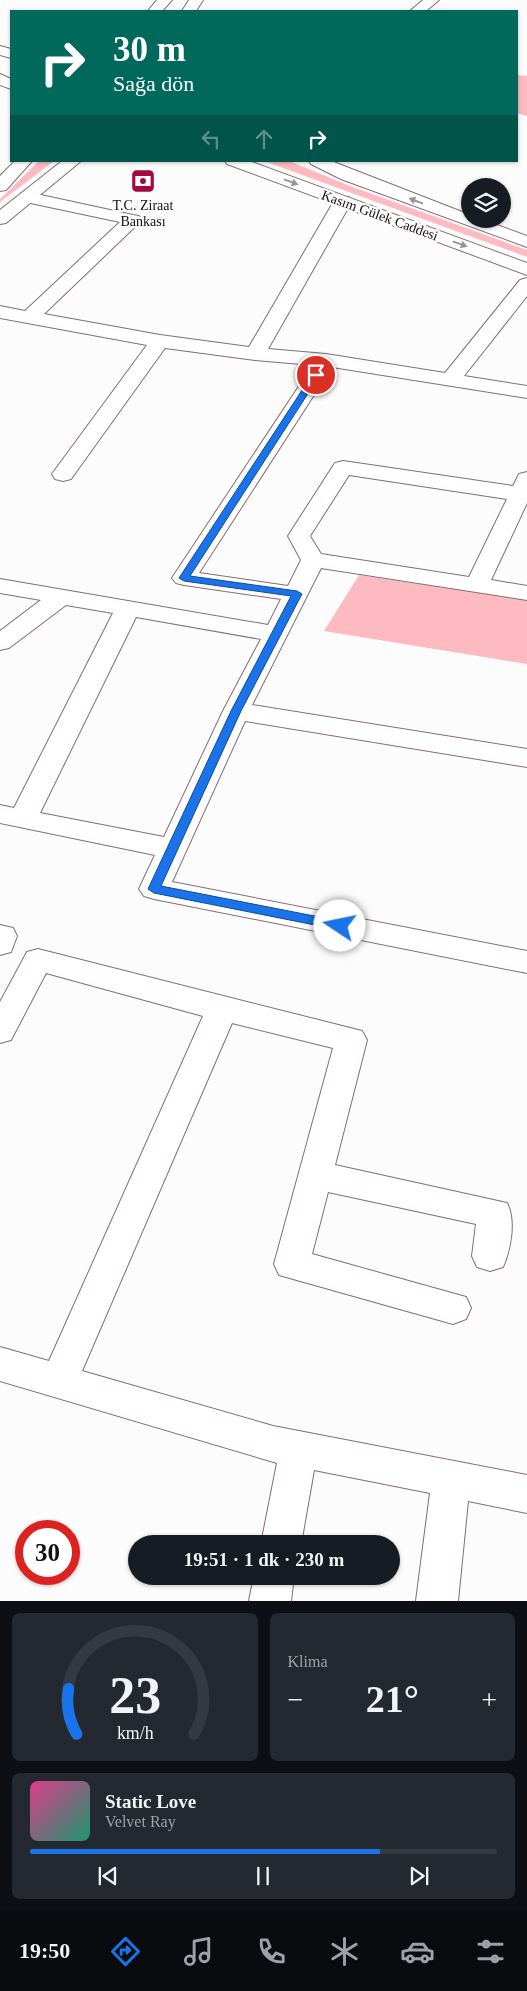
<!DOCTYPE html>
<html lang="tr">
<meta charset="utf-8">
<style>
:root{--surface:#171b24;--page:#242831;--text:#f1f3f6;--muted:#9ea1a6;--line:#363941;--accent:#1a73e8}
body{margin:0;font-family:"Times New Roman",serif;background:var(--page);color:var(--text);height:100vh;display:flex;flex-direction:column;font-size:19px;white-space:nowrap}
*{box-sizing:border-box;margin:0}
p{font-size:16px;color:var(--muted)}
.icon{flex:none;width:28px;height:28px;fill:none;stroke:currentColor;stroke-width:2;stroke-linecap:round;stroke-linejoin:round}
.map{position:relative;height:1601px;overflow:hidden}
.drawer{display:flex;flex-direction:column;gap:12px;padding:12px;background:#0d0f14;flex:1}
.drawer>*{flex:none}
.guide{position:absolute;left:10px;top:10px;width:508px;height:152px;border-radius:0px;box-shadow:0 1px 4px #0004;background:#00695c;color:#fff;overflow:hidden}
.tools{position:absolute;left:461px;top:178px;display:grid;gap:10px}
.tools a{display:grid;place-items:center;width:50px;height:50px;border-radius:50%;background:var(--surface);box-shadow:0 1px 4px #0004;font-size:25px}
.speed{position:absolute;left:15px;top:1520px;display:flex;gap:10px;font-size:25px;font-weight:700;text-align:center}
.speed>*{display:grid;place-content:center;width:65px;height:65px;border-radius:50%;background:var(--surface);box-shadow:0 1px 4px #0004;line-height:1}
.speed .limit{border:8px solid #d22;background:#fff;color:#111}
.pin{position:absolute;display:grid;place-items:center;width:42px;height:42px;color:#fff;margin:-21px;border:2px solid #fff;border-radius:50%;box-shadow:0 1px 5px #0007}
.me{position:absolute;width:55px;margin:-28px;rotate:281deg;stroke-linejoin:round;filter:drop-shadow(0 0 4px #0008)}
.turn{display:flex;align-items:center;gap:18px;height:105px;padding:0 20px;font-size:22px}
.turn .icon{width:65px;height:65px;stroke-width:2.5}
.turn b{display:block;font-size:35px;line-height:42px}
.lanes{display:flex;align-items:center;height:48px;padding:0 20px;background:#0003;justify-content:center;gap:25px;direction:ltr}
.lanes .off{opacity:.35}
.big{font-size:38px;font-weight:800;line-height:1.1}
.drawer .tile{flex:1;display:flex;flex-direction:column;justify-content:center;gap:8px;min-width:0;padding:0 18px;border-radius:8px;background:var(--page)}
.drawer .dial{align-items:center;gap:0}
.dial svg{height:130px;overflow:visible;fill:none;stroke:var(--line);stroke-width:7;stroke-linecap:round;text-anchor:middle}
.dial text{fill:var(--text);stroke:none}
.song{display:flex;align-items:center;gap:15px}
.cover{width:60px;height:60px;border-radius:8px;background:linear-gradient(135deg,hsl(330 70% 55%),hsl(160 70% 35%))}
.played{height:5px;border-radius:2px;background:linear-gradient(90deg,var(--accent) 75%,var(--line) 75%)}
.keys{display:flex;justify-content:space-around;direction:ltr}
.heat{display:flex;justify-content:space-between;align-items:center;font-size:28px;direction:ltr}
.drawer .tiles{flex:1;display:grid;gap:12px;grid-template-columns:1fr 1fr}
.tile:last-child{grid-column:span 2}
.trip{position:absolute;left:128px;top:1535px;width:272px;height:50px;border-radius:25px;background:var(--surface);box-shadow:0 1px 4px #0004;font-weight:800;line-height:50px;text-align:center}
.dock{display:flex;height:80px;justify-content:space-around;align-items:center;background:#090b0e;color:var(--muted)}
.dock .icon{width:35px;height:35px}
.dock .current{color:var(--accent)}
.dock b{font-size:22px;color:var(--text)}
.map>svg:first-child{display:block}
</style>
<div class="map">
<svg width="527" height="1601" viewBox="0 0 527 1601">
<rect width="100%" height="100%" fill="#fcfcfc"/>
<g fill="#febac1">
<path d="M516 75 527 76V116L516 113Z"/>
<path d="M39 161H54L0 202V199Z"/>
<path d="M264 161H289L350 186 527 250V257Z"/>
<path d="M359 575 527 600V664L324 631Z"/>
</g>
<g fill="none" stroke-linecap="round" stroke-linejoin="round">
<defs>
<g id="minor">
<path d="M423 0H439L426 11H410Z"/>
<path d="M27 192 133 215 139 216 142 220 44 314 160 335 249 347 334 201 337 197H349L352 201 268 349 326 354 445 373 520 280 527 278V296L464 376 527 386V398L332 367 199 573 288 586 301 560 288 536 335 463 343 461 513 486 519 474 527 472V503L491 580 527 586V600L321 568 252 705 527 749V767L245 721 172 882 527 951V973L154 899 144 896 139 889 155 855 0 823V805L14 808 113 613 66 605 9 648 0 650V631L41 600 0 593V579L268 625 281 599 184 585 176 583 172 578 313 365 255 360 165 348 71 479 63 481 55 479 52 474 147 345 0 318V306L25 311 120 222 21 201 18 197 21 193ZM349 475 507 499 469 577 321 554 310 536ZM136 617 261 639 223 711 164 837 40 813Z"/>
<path d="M0 925 13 928 17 936 11 952 0 955Z"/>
<path d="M38 949 362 1031 367 1040 335 1165 507 1203C516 1220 511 1249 503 1267L490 1271 477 1267 472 1256 476 1224 328 1192 312 1254 466 1297 471 1308 466 1319 453 1324 279 1275 274 1264 333 1048 232 1023 82 1371 273 1426 527 1475V1513L468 1501 458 1601H416L430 1493 314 1470 301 1544H261L277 1463 0 1381V1347L49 1361 203 1016 46 973 11 1040 0 1043V1002L27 952Z"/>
<path d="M254 1576H294L291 1601H249Z"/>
</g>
<g id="secondary">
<path d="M157 0H172L162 11H148Z"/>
<path d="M189 0H203L196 11H182Z"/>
<path d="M0 46 11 49V58L0 55Z"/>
<path d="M0 74 11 79V89L0 85Z"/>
<path d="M15 161H32L6 190 0 191V176Z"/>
<path d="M62 161H81L6 223 0 224V210Z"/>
<path d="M225 161H249L527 263V275L227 164Z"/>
<path d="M309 161H331L470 215V219H481L527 236V247L341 179 311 164Z"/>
</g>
</defs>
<use href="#minor" stroke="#846e71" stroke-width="2"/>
<use href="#secondary" stroke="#846e71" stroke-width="2"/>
<use href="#minor" fill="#fff" fill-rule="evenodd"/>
<use href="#secondary" fill="#fff" fill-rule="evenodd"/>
</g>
<defs><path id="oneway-solid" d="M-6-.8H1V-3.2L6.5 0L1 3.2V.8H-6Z" transform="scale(1.25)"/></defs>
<g fill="#989494">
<use href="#oneway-solid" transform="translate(291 182) rotate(20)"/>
<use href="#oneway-solid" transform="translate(416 201) rotate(-159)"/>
<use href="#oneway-solid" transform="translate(460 244) rotate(20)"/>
</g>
<path fill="#1a73e8" stroke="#114b97" d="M316 373 320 375 190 576 297 591 302 594 241 711 161 886 345 922 347 926 340 930 154 893 148 889 231 711 291 596 184 581 179 578 312 375Z"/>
<defs>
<symbol id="bank-square" viewBox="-11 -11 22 22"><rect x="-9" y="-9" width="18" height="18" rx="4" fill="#a4093e" stroke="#fcfcfc"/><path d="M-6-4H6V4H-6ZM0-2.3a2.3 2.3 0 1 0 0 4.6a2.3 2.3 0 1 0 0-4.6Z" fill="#fff"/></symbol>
</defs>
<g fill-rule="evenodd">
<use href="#bank-square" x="129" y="167" width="28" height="28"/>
</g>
<g text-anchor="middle" stroke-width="4.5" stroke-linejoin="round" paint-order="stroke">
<g font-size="14" fill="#191112" stroke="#fcfcfc">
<text x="143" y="210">T.C. Ziraat<tspan x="143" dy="16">Bankası</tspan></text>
</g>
<g font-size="14" fill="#191112" stroke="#fcfcfc">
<text transform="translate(380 215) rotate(20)" y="5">Kasım Gülek Caddesi</text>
</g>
</g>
</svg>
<div class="tools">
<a><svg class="icon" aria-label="layers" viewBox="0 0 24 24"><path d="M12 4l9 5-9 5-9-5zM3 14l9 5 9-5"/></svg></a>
</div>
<div class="speed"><div class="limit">30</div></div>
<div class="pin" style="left:316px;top:375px;background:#d93025"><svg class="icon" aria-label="arrive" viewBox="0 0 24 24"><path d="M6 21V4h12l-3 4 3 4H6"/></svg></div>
<svg class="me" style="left:340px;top:926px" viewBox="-20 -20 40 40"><circle r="19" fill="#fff"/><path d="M0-13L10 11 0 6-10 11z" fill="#1a73e8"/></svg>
<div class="trip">19:51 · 1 dk · 230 m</div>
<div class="guide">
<div class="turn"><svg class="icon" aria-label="right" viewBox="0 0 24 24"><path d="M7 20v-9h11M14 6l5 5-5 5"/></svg><div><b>30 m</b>Sağa dön</div></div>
<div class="lanes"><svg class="icon off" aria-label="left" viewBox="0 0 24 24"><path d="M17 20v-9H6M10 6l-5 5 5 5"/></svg><svg class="icon off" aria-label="ahead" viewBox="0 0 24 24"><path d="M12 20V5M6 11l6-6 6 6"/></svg><svg class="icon" aria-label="right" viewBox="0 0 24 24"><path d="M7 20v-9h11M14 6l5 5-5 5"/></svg></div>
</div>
</div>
<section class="drawer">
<div class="tiles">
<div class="tile dial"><svg viewBox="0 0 100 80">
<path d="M14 69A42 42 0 1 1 86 69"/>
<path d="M14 69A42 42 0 0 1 9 41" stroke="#1a73e8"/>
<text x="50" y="56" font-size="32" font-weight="700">23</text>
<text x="50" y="72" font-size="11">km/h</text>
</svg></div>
<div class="tile"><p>Klima</p>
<div class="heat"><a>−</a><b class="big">21°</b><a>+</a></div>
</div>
<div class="tile">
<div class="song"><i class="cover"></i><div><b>Static Love</b><p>Velvet Ray</p></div></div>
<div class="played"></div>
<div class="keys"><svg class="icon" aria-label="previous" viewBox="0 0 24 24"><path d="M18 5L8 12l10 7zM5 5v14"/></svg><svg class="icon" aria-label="pause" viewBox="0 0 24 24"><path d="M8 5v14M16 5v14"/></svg><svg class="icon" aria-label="next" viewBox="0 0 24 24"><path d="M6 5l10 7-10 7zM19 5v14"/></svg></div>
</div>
</div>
</section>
<nav class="dock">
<b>19:50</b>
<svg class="icon current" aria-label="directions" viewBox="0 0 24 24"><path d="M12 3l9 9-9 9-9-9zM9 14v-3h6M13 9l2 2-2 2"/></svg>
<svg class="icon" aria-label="music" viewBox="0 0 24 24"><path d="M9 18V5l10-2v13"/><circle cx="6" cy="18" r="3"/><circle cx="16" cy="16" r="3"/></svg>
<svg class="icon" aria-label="phone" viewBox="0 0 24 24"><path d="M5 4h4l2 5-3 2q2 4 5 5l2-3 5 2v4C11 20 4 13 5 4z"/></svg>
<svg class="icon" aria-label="climate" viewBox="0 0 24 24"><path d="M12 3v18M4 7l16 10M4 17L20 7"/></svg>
<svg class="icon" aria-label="car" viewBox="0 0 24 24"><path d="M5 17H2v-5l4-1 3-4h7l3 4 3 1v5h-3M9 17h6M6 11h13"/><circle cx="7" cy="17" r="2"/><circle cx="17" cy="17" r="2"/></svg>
<svg class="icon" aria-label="filters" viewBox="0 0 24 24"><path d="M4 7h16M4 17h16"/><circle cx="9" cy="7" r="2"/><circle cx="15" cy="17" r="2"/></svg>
</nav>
